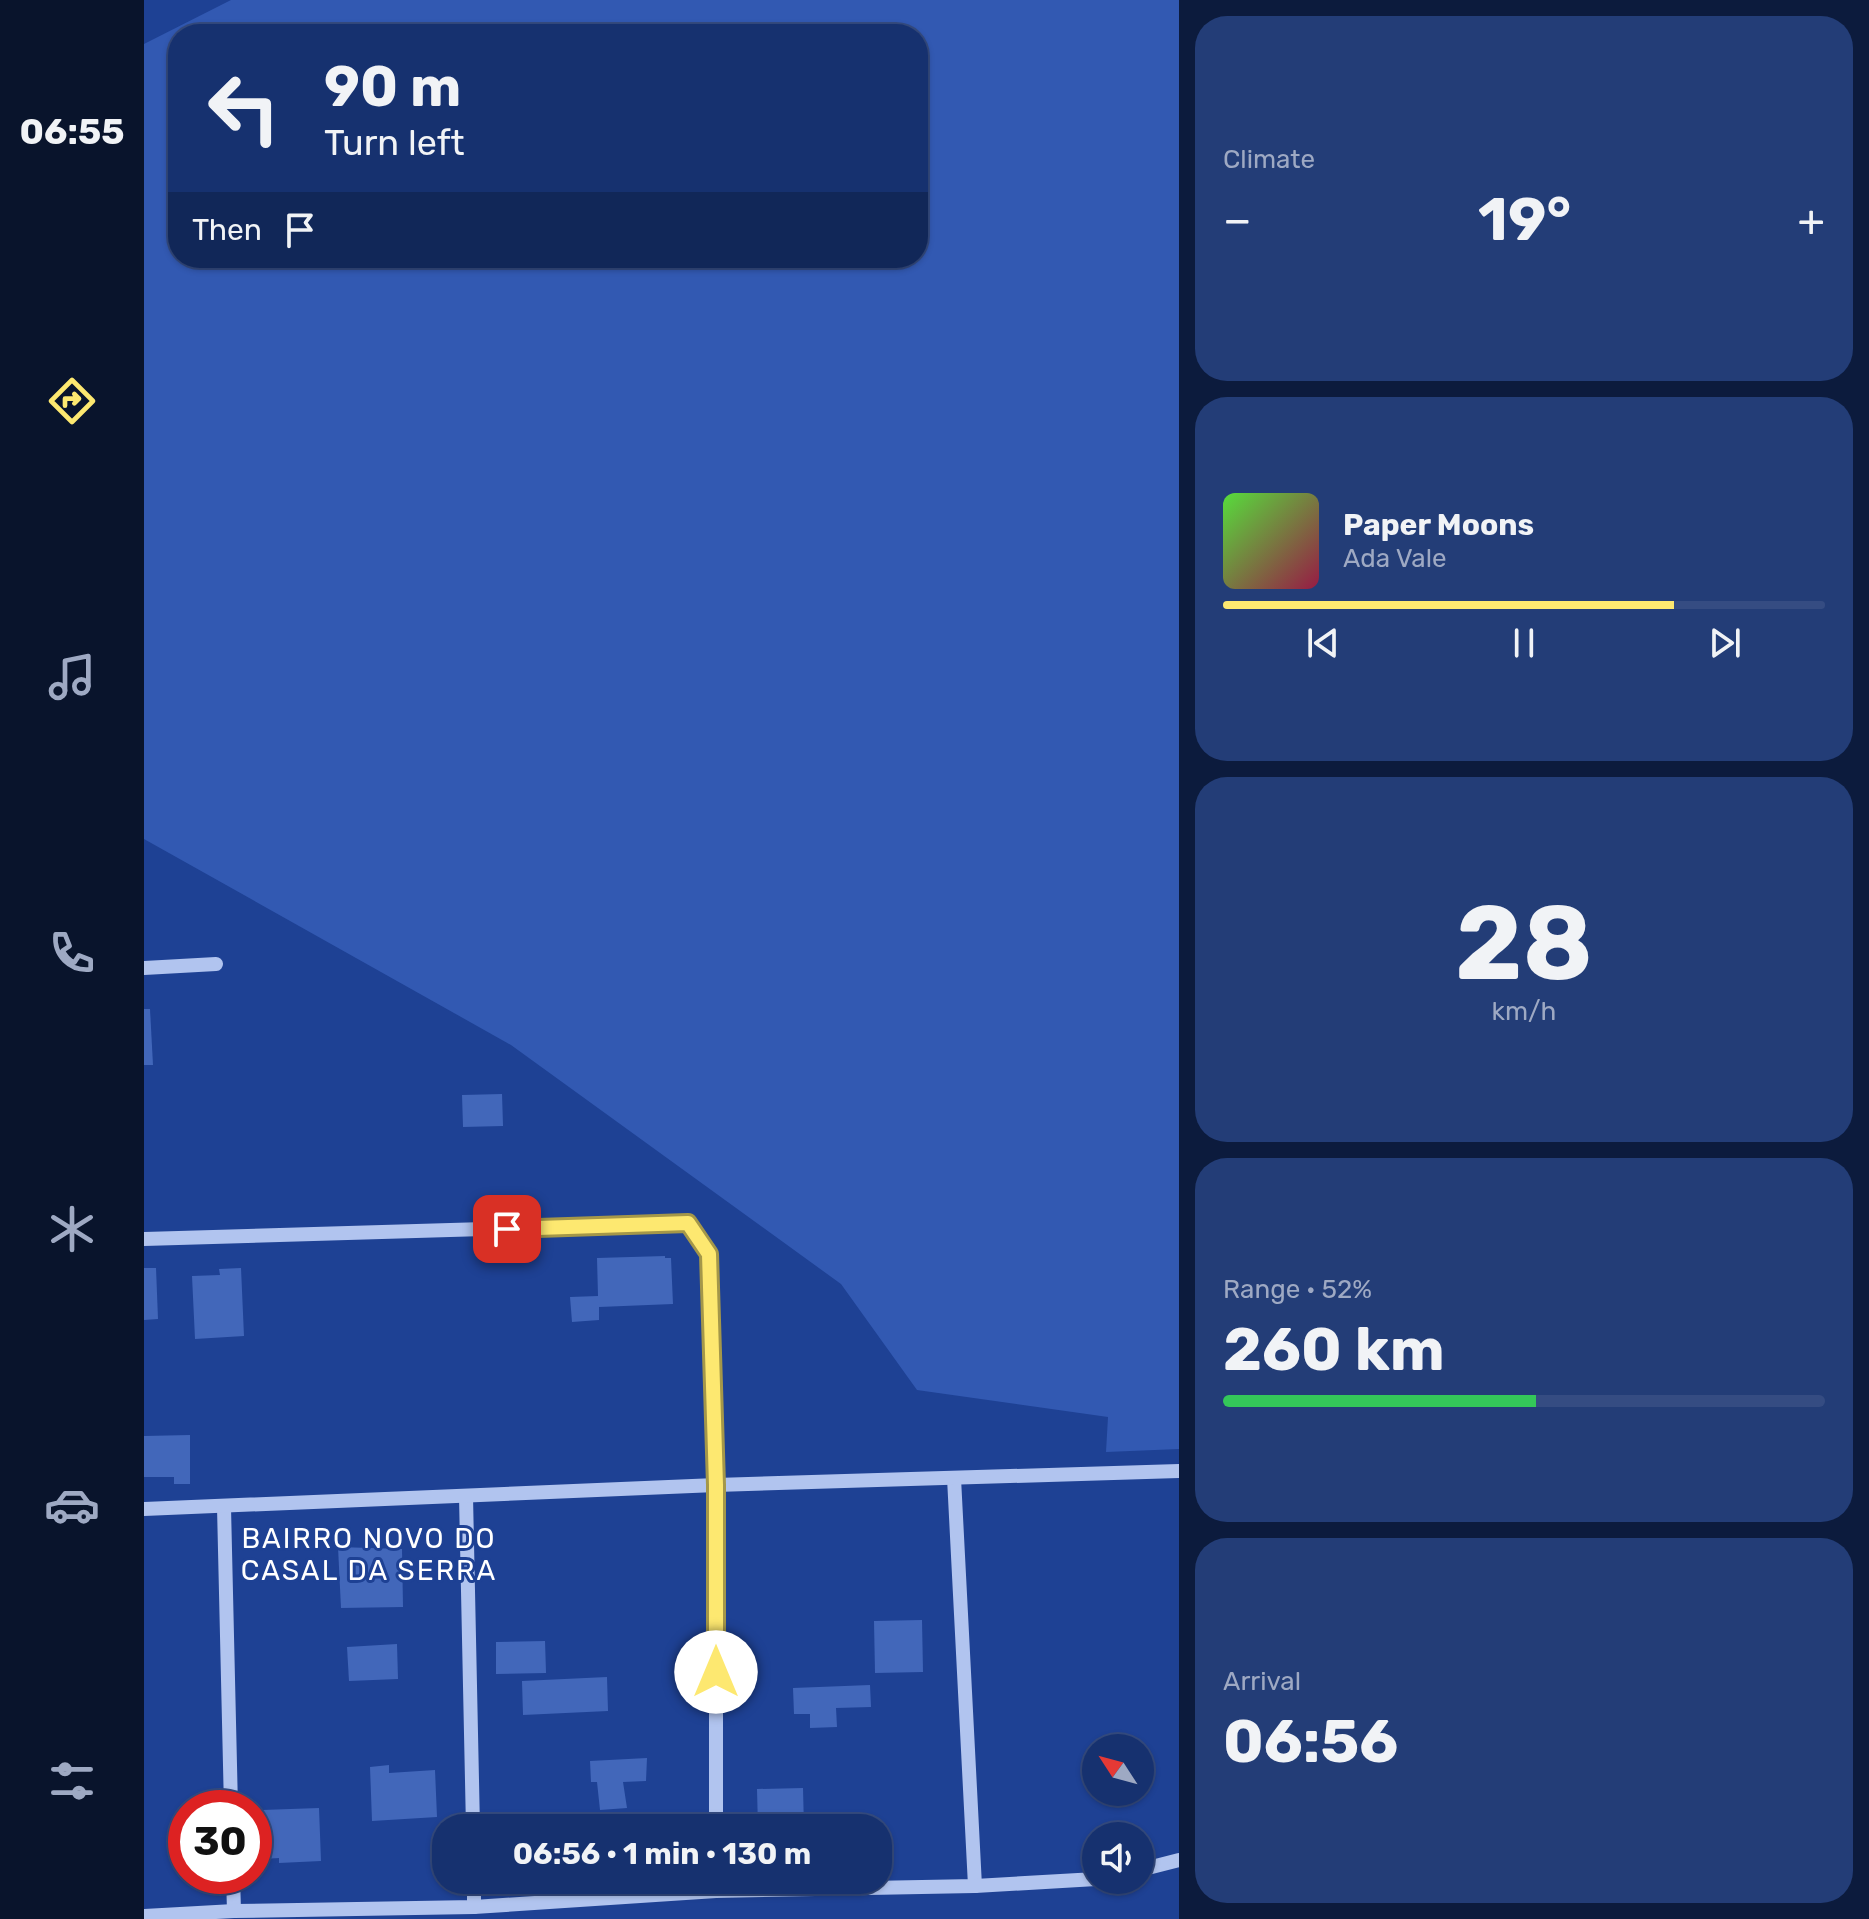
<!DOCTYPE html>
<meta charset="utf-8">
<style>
:root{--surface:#16316f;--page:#233d77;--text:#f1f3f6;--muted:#9ea9c3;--line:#354c82;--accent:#fde870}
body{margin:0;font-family:Rubik,sans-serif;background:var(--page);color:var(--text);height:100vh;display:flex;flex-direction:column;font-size:30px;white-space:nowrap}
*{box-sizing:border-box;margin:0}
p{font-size:26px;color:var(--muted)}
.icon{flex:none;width:44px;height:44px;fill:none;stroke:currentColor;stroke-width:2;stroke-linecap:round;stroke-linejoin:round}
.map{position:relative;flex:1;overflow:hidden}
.side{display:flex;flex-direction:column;gap:16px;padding:16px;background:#0c1b3d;width:690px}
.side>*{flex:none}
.top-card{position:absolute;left:24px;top:24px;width:760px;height:244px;border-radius:32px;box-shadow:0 2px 6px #0004,0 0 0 2px var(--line);background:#16316f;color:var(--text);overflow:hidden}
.needle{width:52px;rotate:306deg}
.buttons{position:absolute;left:938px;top:1734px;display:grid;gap:16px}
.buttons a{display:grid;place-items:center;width:72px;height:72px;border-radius:50%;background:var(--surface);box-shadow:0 2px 6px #0004,0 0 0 2px var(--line);font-size:40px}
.speed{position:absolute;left:24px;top:1790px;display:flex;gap:16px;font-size:40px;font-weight:700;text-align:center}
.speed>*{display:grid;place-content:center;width:104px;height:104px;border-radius:50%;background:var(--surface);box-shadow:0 2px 6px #0004,0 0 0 2px var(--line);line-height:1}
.speed .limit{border:12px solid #d22;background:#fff;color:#111}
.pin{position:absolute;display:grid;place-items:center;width:68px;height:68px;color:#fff;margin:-34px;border-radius:16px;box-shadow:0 4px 12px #0006}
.me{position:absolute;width:88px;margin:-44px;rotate:0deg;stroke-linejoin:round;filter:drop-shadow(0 0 6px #0008)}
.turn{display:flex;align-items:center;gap:28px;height:168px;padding:0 24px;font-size:36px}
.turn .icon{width:104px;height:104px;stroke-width:2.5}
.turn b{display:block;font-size:56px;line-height:68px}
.then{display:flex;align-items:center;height:76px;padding:0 24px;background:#0003;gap:16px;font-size:30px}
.big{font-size:60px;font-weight:700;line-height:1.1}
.side .widget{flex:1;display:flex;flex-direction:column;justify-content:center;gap:12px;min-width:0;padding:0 28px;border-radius:32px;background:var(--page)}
.side .dial{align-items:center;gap:0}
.dial b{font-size:104px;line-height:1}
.song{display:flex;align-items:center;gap:24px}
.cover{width:96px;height:96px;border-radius:12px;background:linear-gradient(135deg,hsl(110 70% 55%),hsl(340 70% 35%))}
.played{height:8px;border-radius:4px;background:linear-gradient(90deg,var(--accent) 75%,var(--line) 75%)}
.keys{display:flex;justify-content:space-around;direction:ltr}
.heat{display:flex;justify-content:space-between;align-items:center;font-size:44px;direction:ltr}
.charge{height:12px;border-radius:6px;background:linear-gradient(90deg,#34c759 52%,var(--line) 0)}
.trip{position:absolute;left:288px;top:1814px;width:460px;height:80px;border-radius:32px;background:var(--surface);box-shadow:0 2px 6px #0004,0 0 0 2px var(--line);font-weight:700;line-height:80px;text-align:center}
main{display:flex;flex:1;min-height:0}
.menu{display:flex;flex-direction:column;width:144px;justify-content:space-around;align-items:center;background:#09142c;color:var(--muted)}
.menu .icon{width:56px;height:56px}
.menu .active{color:var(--accent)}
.menu b{font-size:36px;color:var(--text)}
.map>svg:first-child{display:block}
</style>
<main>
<nav class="menu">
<b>06:55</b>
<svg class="icon active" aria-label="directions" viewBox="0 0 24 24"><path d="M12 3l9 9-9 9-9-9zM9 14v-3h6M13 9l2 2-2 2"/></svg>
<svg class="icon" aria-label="music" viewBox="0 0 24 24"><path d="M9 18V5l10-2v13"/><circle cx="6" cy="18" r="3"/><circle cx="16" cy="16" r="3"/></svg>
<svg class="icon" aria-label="phone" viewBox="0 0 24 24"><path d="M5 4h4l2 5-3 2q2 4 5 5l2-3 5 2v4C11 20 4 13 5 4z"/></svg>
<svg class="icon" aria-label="climate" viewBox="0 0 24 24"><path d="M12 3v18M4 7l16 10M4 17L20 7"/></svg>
<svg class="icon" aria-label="car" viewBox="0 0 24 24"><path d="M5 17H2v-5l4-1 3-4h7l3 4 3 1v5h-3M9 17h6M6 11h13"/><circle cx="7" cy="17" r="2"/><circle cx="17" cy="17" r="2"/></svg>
<svg class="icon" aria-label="filters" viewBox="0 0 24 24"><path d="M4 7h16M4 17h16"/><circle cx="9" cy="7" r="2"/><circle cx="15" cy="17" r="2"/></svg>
</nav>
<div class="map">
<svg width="1035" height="1919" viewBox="0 0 1035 1919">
<rect width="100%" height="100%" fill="#1e4194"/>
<path fill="#3259b2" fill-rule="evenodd" d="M87 0H1035V1449L962 1452 964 1417 773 1390 697 1284 367 1045 0 839V44ZM34 34H774V258H34Z"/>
<g fill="#4267ba">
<path d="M0 1009H6L9 1065H0Z"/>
<path d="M358 1094 359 1126 319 1127 318 1095Z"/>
<path d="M521 1256V1258H527L529 1304 455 1307V1320L428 1322 426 1297 454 1296 453 1258Z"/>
<path d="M0 1268H12L14 1319 0 1320Z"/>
<path d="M97 1268 100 1336 51 1339 48 1276 76 1275 75 1269Z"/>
<path d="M46 1435V1484H30V1477H0V1436Z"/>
<path d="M194 1547 258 1549 259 1607 197 1608Z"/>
<path d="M778 1620 779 1672 731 1673 730 1621Z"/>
<path d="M401 1641 402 1673 352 1674V1642Z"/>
<path d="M253 1644 254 1679 205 1681 203 1647Z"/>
<path d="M463 1677 464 1711 379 1715 378 1681Z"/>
<path d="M726 1685 727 1707 692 1708 693 1727 666 1728V1714H650L649 1688Z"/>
<path d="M503 1758 502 1781 479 1782 483 1808 456 1810 453 1782H447L446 1761Z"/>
<path d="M245 1765V1773L291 1770 293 1817 228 1821 226 1767Z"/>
<path d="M659 1788 660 1828H614L613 1789Z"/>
<path d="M175 1808 177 1861 135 1863V1858L119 1859 118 1810Z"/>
</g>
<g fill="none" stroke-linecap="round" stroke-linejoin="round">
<g stroke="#b1c4ef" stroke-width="14">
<path d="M0 968 72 964"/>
<path d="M0 1239 544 1223 565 1254 572 1485V1828"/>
<path d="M810 1478 831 1886"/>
<path d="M322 1496 329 1828"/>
<path d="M80 1507 87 1808"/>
<path d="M0 1509 572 1485 1035 1471"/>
<path d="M996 1870 1035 1860"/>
<path d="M89 1876 90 1911"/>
<path d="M330 1880V1907"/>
<path d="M0 1916 90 1911 330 1907 572 1891 831 1886 952 1879"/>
</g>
</g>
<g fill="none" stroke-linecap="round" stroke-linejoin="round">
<defs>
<path id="route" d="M363 1229 544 1223 565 1254 572 1485V1672"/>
</defs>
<use href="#route" stroke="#a49749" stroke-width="20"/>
<use href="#route" stroke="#fde870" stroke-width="14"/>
</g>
<g text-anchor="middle" stroke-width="6" stroke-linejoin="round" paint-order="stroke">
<g font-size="28" letter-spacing="2" fill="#fff" stroke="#1e4194">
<text x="225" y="1548">BAIRRO NOVO DO<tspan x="225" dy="32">CASAL DA SERRA</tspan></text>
</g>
</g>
</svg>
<div class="buttons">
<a><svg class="needle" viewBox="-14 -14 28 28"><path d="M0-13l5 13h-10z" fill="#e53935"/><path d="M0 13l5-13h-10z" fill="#9ea9c3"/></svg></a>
<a><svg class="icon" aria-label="sound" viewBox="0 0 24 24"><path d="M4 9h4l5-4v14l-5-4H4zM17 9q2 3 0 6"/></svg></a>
</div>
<div class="speed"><div class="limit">30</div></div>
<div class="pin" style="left:363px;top:1229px;background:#d93025"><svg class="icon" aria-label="arrive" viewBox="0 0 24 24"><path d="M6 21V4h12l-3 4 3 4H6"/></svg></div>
<svg class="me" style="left:572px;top:1672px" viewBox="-20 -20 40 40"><circle r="19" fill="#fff"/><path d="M0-13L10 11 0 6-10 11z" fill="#fde870"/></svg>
<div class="trip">06:56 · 1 min · 130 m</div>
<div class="top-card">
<div class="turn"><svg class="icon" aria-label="left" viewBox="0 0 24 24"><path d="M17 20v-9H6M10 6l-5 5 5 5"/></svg><div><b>90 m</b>Turn left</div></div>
<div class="then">Then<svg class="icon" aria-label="arrive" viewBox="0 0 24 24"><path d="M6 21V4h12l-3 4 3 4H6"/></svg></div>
</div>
</div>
<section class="side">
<div class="widget"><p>Climate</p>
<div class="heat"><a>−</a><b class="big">19°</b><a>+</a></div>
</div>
<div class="widget">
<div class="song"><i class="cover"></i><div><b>Paper Moons</b><p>Ada Vale</p></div></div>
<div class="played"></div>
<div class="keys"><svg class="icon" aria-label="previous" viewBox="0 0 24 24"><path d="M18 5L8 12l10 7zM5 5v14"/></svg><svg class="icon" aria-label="pause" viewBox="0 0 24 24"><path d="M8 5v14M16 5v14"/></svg><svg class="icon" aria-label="next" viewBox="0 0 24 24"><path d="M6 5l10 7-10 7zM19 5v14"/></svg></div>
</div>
<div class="widget dial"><b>28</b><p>km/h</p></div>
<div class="widget"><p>Range · 52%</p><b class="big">260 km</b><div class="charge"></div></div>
<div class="widget"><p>Arrival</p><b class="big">06:56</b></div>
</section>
</main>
